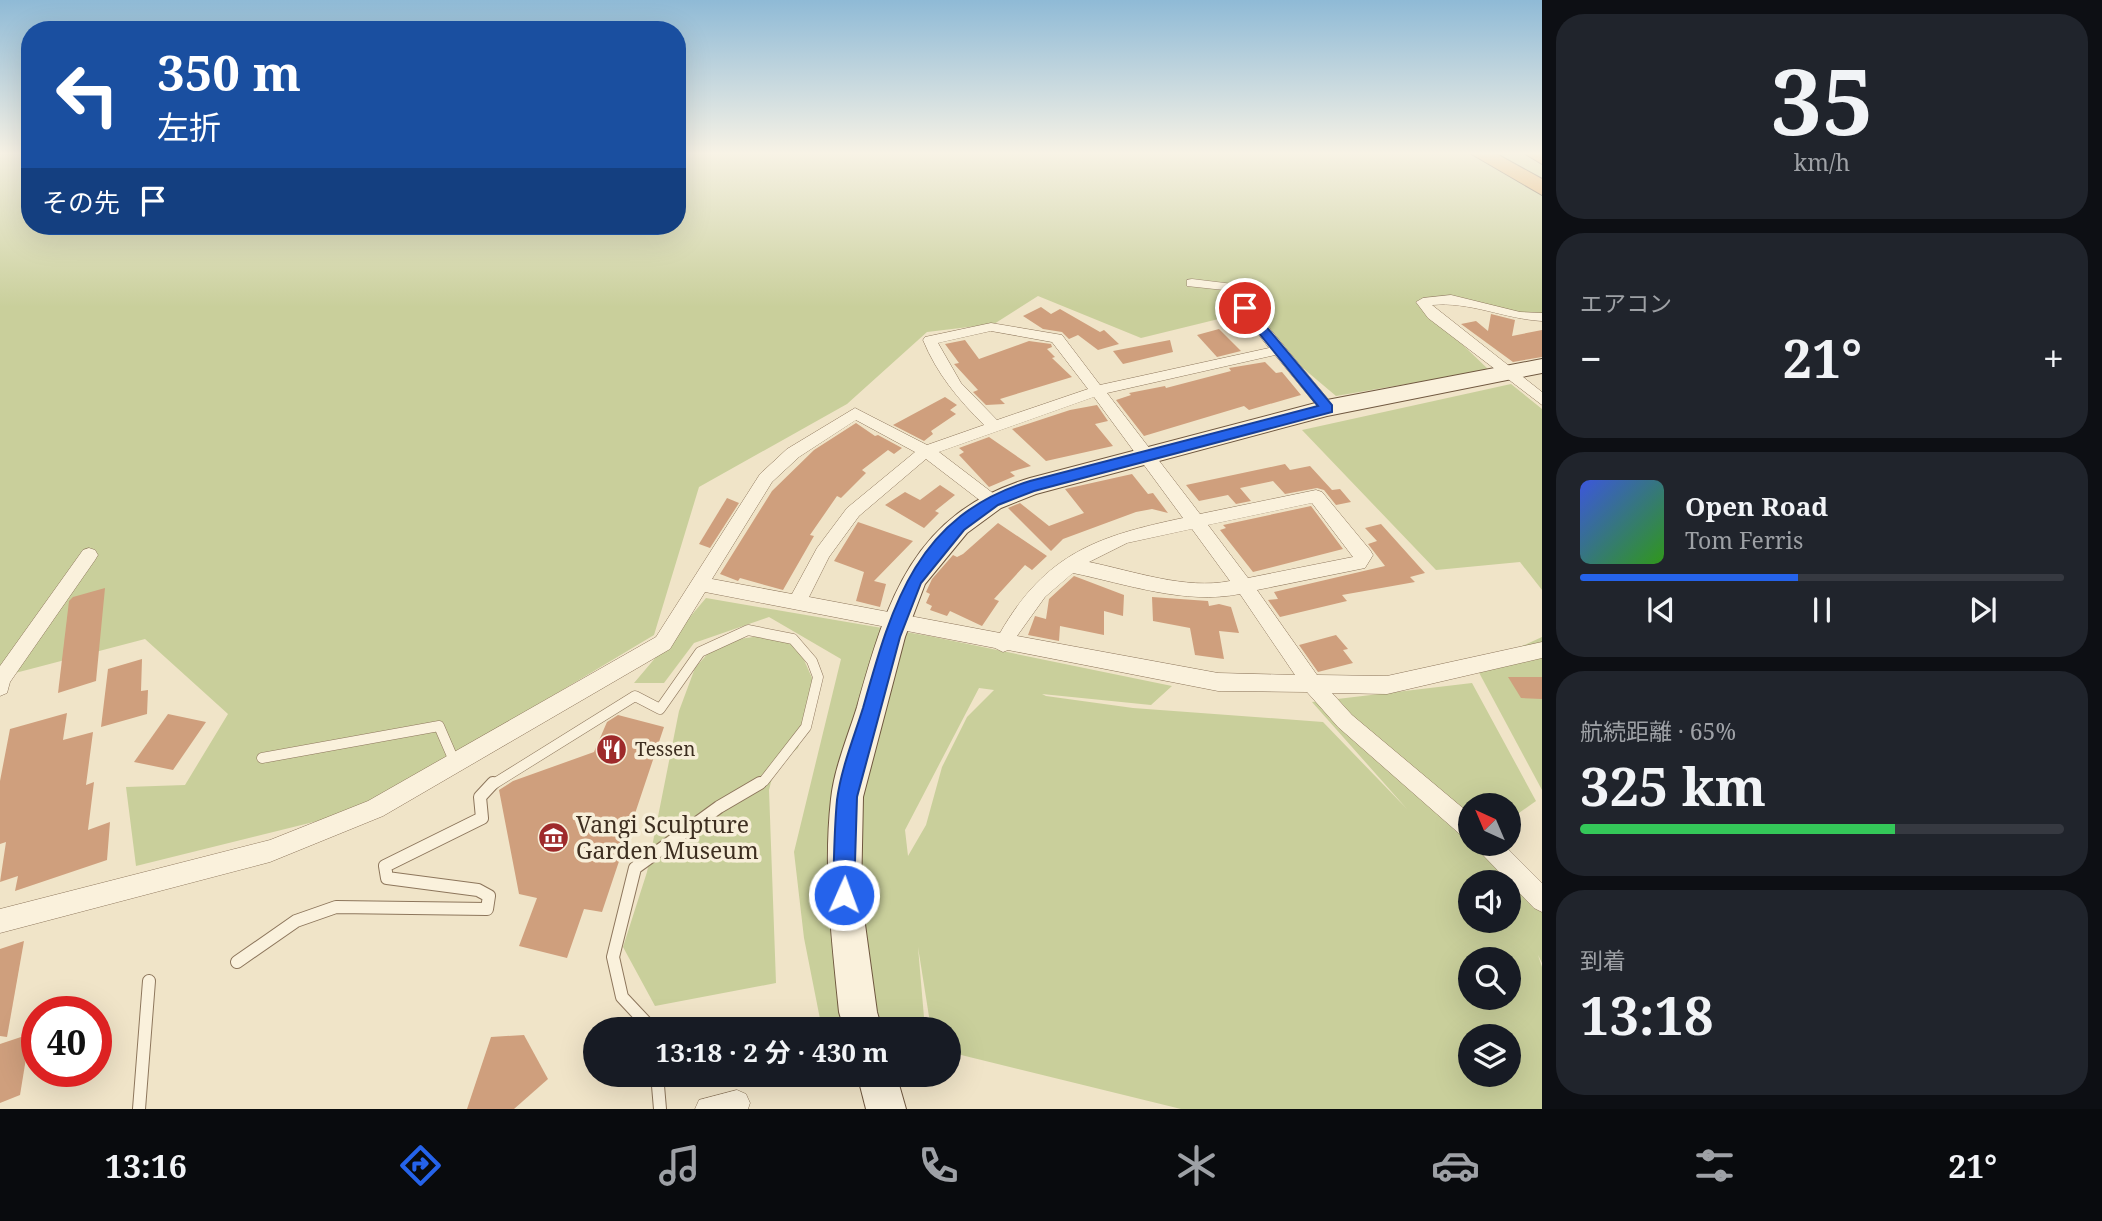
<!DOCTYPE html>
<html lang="ja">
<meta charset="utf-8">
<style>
:root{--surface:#171b24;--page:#20242c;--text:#f1f3f6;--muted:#9ea1a6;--line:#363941;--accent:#2563eb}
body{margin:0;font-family:"Noto Serif","Noto Sans JP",serif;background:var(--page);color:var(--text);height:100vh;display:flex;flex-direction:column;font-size:26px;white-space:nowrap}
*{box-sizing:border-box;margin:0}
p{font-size:23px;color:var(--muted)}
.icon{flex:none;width:38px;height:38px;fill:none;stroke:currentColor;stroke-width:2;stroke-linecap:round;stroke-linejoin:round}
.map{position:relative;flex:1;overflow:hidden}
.sheet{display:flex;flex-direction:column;gap:14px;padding:14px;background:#0d0f14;width:560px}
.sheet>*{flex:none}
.guide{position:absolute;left:21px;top:21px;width:665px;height:214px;border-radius:28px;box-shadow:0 7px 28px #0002;background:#1a4fa0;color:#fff;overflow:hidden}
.needle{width:46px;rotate:316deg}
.controls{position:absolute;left:1458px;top:793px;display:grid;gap:14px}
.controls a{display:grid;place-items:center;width:63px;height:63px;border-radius:50%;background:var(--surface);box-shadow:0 7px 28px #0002;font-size:35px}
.speed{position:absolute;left:21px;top:996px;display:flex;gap:14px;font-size:35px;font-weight:700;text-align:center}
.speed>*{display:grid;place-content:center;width:91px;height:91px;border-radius:50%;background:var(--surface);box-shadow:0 7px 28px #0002;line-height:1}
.speed .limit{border:10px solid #d22;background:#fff;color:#111}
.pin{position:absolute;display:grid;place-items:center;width:60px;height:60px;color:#fff;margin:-30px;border:4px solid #fff;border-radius:50%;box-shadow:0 2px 7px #0007}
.me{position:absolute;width:77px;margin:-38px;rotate:2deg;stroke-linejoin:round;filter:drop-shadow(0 0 5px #0008)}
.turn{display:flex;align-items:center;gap:24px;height:147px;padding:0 21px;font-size:32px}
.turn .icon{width:91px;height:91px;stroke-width:2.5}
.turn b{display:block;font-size:49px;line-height:60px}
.then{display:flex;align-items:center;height:66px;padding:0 21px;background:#0003;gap:14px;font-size:26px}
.big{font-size:52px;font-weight:700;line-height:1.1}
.sheet .widget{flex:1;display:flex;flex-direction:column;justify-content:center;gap:10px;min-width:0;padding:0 24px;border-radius:28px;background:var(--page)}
.sheet .dial{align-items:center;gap:0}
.dial b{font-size:91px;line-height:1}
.song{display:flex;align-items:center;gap:21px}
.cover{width:84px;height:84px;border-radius:10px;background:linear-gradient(135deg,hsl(230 70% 55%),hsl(110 70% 35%))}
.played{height:7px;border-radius:4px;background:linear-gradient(90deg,var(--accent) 45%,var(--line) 45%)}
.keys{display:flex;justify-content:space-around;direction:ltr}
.heat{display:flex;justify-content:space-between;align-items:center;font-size:38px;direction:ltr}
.charge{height:10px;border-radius:5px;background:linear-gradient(90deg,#34c759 65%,var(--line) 0)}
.trip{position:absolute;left:583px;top:1017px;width:378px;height:70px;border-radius:35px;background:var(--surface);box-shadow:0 7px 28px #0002;font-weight:700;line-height:70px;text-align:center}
.tabs{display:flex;height:112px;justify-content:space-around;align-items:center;background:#090b0e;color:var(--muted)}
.tabs .icon{width:49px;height:49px}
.tabs .active{color:var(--accent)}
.tabs b{font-size:32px;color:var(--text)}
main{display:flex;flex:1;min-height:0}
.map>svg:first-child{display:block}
</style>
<main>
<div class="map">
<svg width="1542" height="1109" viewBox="0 0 1542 1109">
<rect width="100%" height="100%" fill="#f0e4c8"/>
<g fill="#c9cf9b" fill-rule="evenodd">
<path d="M0 152H30V226H677V152H1542V313L1519 318 1451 299 1418 302 1489 370 1336 396 1239 314 1141 338 1038 296 994 324 927 332 847 404 699 487 654 635 362 810 136 866 126 787 185 785 228 714 145 639 0 677Z"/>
<path d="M1511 384 1542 409V590L1520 562 1436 570 1302 430Z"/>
<path d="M706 598 929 636 1172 686 1151 705 1042 694 1046 696 1133 708 1323 722 1407 809 1312 702 1472 683 1536 801 1509 820 1508 805H1470V844H1506L1542 900V963L1538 955 1542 967V1109H1181L949 1052 948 1029H931L918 947 925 1029H822L804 938 794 852 841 659 769 617 694 643 664 683H634ZM979 688 994 690 967 717 942 767 926 825 908 856 905 830ZM1470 882H1508V920H1470ZM1470 959H1508V998H1470ZM1470 1036H1508V1074H1470Z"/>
<path d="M775 634 797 644 816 687 798 748 775 766 769 790 776 983 655 1006 623 947 647 872 679 711 695 668 718 642Z"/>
<path d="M1542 637V790L1476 667Z"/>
</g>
<g fill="#cf9f7d">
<path d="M1041 307 1051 314 1060 309 1100 332 1104 330 1119 344 1098 350 1078 335 1069 339 1062 332 1043 329 1023 316Z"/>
<path d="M1491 314 1515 320 1512 336 1542 330V357L1513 362 1461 324 1476 321 1488 331Z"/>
<path d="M1219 329 1241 351 1217 357 1197 335Z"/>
<path d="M965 340 979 359 1029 341 1051 344 1052 347 1047 349 1055 357 1052 358 1072 377 1000 399 1005 404 986 405 973 392 978 390 954 364 959 363 945 344Z"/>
<path d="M1170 340 1173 352 1123 364 1113 351Z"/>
<path d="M1265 362 1276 373 1282 372 1301 395 1249 410 1244 406 1144 436 1116 400 1131 395 1129 393 1165 386 1166 388 1231 371 1229 368Z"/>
<path d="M945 397 957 405 950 410 956 414 931 431 933 434 924 441 893 425Z"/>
<path d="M1097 405 1108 421 1095 424 1113 446 1046 461 1012 429 1070 410Z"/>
<path d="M856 423 875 436 878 435 902 448 894 454 888 450 862 470 866 473 841 498 837 496 810 535 814 536 783 590 740 578 738 581 720 574 772 491 814 450Z"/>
<path d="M989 437 1031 466 1010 472 1015 476 989 487 959 455 964 452 959 448Z"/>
<path d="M1285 464 1290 470 1310 466 1332 490 1340 489 1351 502 1336 505 1324 490 1317 488 1285 494 1273 481 1240 488 1251 501 1236 504 1228 495 1199 501 1186 485Z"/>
<path d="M1132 474 1148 494 1153 493 1168 513 1152 509 1136 512 1063 539 1051 551 1008 508 1020 503 1049 526 1084 513 1065 489Z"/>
<path d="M940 485 955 495 935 511 939 513 924 528 885 505 905 492 920 500Z"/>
<path d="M727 498 739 503 710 548 699 544Z"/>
<path d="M1311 506 1343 549 1253 572 1220 530 1226 528 1223 525Z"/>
<path d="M858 522 913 541 874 581 886 584 880 607 856 601 864 572 834 561Z"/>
<path d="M998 523 1047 556 1032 570 1025 565 994 599 999 601 982 626 950 611 947 616 930 610 932 606 926 603 930 594 926 592 932 579 953 555 957 557 963 554Z"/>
<path d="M1381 524 1425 573 1410 577 1415 582 1342 595 1347 601 1280 617 1268 600 1278 599 1274 592 1385 566 1368 544 1377 541 1365 528Z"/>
<path d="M1074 576 1124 595 1123 616 1104 611V635L1060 626 1059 641 1028 635 1035 616 1046 619 1049 599Z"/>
<path d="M105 588 96 681 58 693 69 601 73 597Z"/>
<path d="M1152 597 1208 601 1209 606 1219 604 1231 607 1239 633 1219 631 1224 659 1195 655 1190 628 1153 621Z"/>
<path d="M1336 635 1348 649 1343 650 1353 663 1318 672 1299 645Z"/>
<path d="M142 659 141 691 148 690 147 714 101 727 108 669Z"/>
<path d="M1508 677H1542V699L1521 698Z"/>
<path d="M67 713 63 740 93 732 86 785 94 782 88 830 110 822 107 860 15 891 18 876 0 882 6 842 0 844V781L10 729Z"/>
<path d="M168 714 206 722 173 770 134 762Z"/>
<path d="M618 715 664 727 602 912 584 909 567 958 519 946 537 898 519 894 499 790 513 781 594 752 607 722Z"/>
<path d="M24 941 7 1037 0 1036V949Z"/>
<path d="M30 1034 20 1095 0 1103V1044Z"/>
<path d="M524 1035 548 1079 514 1109H467L491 1037Z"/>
</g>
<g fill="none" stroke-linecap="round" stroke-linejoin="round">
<defs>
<g id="lane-far1">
<path d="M262 758 439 726 455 763"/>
<path d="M492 785 635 696 660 709 700 652 748 630 793 639 812 661 818 677 806 727 764 781 757 785"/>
</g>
<g id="lane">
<path d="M237 962 296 921 336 907 487 909 489 896 478 890 387 878 385 866 482 818 480 797 493 783"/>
<path d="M652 1029 622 997 613 957 635 868 719 807 760 783"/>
<path d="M657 1074 660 1109"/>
<path d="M139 1109 149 981"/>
</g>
<g id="street">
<path d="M1192 279 1233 284 1332 404 1335 408 1332 412H1322L1275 355 1107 393 1200 514 1316 490 1322 492 1370 550 1373 555 1365 568 1257 590 1317 675 1387 676 1542 642V658L1387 694 1332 693 1352 715 1470 814V839L1462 836 1338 727 1307 692 1218 691 1008 650 1003 652 995 648 705 592 670 649 383 816 270 862 0 933V909L270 840 368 801 656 637 760 474 787 449 855 408 927 445 984 425C958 399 937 374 923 340L925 337 991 323 1062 335 1100 385 1269 348 1224 290 1187 286V280ZM991 331 1052 342 1088 389 997 420 961 383 938 343ZM1094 397 1183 518C1098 536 1046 553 1000 633L809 597 829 557 859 516 926 459 986 505H998L1000 501 998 497 939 452ZM856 420 915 452 847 508 817 548 792 594 712 579 772 482 799 457ZM1312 503 1353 557 1248 578 1208 525ZM1192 529 1230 581C1186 590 1133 571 1089 562L1127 543ZM1073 573C1126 584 1185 605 1240 594L1295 675 1218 673 1017 636 1045 597Z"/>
<path d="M1451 295 1520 312 1542 313V321C1505 319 1469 301 1432 305L1542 392V405L1428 318 1416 302 1423 298Z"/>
<path d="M89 548 95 550 98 555 95 560 10 682 7 693 0 696V666L83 550Z"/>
<path d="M1477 844H1503L1542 883V912L1534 908 1480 852Z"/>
<path d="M737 1090 746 1094 750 1103 748 1109H695L699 1100Z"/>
</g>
<g id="secondary">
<path d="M1542 359V373L1327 416 1036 494 1001 508 967 533 925 584 905 637 863 797 861 895 877 1012 882 1029H844L839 1012C832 941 823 871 831 799 834 769 848 736 857 707 887 600 913 513 1030 478L1327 400Z"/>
<path d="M857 1074H896L906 1109H866Z"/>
</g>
<g id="highway">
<path d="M1468 152H1493L1542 179V195Z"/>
<path d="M1522 152H1542V164Z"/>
</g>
</defs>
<use href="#lane-far1" stroke="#8d765c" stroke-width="11"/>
<use href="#lane" stroke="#8d765c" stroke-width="14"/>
<use href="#street" stroke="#8d765c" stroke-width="1"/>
<use href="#secondary" stroke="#6f573f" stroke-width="2"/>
<use href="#highway" stroke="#5b4430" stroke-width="2"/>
<use href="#lane-far1" stroke="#faf1dc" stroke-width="10"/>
<use href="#lane" stroke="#faf1dc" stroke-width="12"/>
<use href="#street" fill="#faf1dc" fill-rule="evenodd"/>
<use href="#secondary" fill="#faf1dc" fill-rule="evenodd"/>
<use href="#highway" fill="#e0a458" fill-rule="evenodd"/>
</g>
<linearGradient id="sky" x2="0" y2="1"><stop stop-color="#8fbad6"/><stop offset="0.5" stop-color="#f8f3e6"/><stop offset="1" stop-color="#f8f3e6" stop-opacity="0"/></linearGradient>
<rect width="1542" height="307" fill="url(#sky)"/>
<path fill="#2563eb" stroke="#184099" stroke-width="2" d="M1241 306H1249L1332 405V412L1034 491 998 505 964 530 921 583 900 637 857 797 854 895 851 903 844 906 836 903 833 895C834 864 834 831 837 800 841 769 854 737 863 708 892 605 916 516 1030 481L1318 406 1241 311Z"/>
<defs>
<symbol id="restaurant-disc" viewBox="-11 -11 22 22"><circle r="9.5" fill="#9e2a2b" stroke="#f7eed8"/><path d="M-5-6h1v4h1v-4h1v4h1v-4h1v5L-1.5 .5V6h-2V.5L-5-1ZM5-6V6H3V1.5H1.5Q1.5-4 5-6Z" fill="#fff"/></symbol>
<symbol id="museum-disc" viewBox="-11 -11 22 22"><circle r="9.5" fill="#9e2a2b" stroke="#f7eed8"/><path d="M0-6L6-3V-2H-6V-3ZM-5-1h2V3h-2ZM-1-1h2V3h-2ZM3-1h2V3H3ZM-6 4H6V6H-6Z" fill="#fff"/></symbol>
</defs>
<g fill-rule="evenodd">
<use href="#restaurant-disc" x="594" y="732" width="35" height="35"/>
<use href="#museum-disc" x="536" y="820" width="35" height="35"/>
</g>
<g text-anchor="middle" stroke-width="7" stroke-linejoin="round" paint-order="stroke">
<g font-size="19" fill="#3d2e20" stroke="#f7eed8" text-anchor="start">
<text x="635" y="756">Tessen</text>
</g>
<g font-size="23" fill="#3d2e20" stroke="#f7eed8" text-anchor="start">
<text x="576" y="833">Vangi Sculpture<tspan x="576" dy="26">Garden Museum</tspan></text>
</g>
</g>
</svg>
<div class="controls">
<a><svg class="needle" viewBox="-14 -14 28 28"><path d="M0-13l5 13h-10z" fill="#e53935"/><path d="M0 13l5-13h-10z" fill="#9ea1a6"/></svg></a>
<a><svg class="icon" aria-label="sound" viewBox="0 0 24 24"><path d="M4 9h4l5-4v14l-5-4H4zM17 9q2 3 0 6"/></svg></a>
<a><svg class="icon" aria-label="search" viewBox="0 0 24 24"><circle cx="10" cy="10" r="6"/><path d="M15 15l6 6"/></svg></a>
<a><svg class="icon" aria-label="layers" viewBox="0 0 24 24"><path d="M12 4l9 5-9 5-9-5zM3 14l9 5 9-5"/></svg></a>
</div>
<div class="speed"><div class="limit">40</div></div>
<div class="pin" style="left:1245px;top:308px;background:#d93025"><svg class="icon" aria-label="arrive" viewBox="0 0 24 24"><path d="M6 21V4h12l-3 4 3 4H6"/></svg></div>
<svg class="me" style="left:844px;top:895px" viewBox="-20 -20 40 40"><circle r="17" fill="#2563eb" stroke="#fff" stroke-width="3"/><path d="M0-11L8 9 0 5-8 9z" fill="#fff"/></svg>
<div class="trip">13:18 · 2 分 · 430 m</div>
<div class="guide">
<div class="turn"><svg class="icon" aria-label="left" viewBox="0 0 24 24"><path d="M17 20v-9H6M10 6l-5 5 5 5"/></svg><div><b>350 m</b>左折</div></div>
<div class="then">その先<svg class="icon" aria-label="arrive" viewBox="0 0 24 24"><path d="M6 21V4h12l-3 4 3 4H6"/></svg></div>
</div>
</div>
<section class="sheet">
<div class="widget dial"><b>35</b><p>km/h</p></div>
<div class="widget"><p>エアコン</p>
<div class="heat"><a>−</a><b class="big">21°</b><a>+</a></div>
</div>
<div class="widget">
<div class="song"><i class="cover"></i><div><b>Open Road</b><p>Tom Ferris</p></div></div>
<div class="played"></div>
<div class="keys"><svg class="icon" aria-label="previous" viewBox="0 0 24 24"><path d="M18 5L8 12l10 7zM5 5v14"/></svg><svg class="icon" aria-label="pause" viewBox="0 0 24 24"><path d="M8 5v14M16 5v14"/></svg><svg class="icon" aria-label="next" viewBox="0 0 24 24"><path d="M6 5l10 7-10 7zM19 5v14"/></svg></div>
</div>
<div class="widget"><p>航続距離 · 65%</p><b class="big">325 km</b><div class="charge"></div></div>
<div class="widget"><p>到着</p><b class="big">13:18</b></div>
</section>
</main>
<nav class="tabs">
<b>13:16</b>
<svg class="icon active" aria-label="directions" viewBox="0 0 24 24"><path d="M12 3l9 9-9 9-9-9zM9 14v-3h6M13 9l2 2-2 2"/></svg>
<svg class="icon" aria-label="music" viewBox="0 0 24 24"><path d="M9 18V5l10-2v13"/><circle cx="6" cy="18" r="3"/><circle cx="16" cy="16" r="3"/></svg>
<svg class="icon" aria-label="phone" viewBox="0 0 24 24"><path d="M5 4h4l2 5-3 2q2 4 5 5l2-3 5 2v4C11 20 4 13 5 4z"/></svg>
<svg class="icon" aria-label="climate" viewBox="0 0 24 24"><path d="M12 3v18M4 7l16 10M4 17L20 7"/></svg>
<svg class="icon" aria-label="car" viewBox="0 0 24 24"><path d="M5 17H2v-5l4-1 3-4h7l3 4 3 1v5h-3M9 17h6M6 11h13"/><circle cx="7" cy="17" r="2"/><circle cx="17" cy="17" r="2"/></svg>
<svg class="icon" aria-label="filters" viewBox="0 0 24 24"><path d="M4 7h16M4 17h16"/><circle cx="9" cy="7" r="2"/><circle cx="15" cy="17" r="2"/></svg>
<b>21°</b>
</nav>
